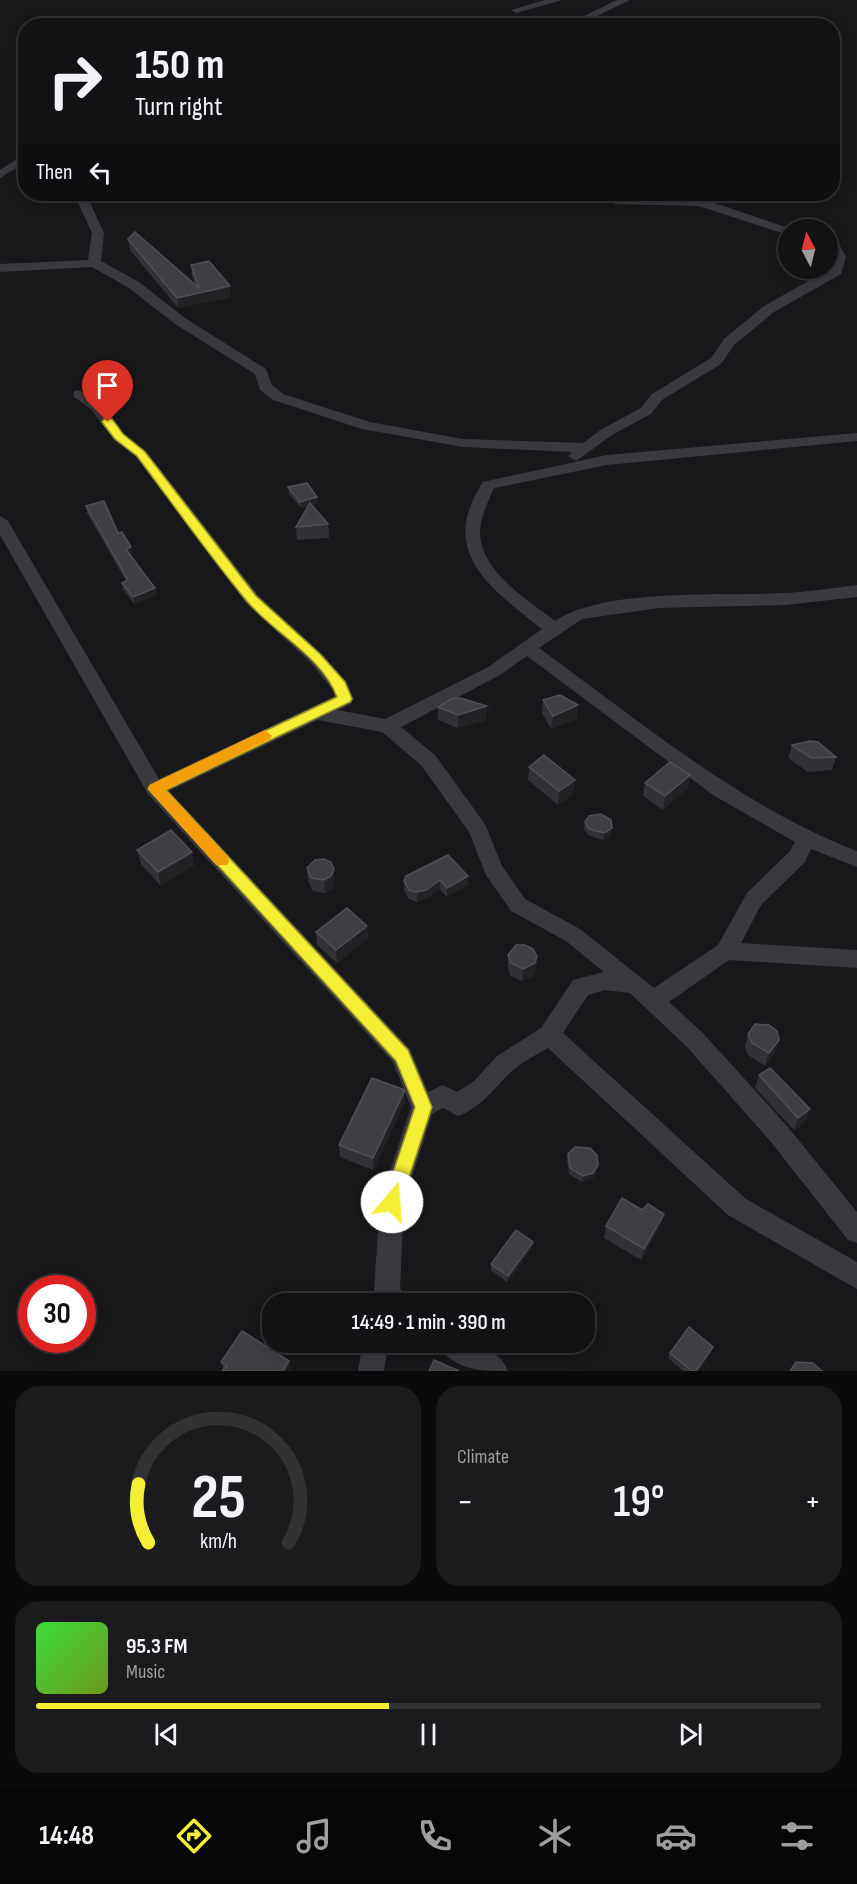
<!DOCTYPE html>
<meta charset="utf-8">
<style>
:root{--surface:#121214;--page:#1b1b1d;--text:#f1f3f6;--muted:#9c9ea0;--line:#313234;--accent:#f4ef35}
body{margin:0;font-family:"Sofia Sans Condensed",sans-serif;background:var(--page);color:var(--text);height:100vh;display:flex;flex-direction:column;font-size:22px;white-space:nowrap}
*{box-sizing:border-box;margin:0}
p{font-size:20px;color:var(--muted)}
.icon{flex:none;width:33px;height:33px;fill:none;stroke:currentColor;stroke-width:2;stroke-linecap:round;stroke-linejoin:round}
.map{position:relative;height:1371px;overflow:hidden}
.details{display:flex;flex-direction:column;gap:15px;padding:15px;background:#0a0a0b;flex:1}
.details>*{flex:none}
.banner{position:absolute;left:18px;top:18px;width:822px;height:183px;border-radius:24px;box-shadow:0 3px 15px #0003,0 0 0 2px var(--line);background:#121214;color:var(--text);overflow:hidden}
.needle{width:39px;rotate:353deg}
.fabs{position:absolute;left:778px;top:219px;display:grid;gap:12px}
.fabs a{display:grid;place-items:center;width:60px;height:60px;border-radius:50%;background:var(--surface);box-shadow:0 3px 15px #0003,0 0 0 2px var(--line);font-size:30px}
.speed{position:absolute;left:18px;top:1275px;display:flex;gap:12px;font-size:30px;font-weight:700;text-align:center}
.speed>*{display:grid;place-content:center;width:78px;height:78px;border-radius:50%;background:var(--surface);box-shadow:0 3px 15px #0003,0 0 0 2px var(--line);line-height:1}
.speed .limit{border:9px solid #d22;background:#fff;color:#111}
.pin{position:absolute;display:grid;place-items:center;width:51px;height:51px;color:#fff;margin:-62px -26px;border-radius:50% 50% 50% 0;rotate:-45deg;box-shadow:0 0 6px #0007}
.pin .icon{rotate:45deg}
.me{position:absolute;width:66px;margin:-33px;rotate:18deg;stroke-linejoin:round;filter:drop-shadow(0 0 4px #0008)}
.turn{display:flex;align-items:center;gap:21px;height:126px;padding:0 18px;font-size:27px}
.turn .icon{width:78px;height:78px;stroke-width:2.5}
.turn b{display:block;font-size:42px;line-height:51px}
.then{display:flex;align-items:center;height:57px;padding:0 18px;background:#0003;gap:12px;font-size:22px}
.big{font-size:45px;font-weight:600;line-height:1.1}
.details .card{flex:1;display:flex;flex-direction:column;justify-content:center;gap:9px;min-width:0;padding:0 21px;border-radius:24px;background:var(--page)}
.details .dial{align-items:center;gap:0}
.dial svg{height:156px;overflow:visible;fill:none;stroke:var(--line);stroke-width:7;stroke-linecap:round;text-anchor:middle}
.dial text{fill:var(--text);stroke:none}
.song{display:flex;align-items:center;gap:18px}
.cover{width:72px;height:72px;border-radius:9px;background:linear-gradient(135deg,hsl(120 70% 55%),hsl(80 70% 35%))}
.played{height:6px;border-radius:3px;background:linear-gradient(90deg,var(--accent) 45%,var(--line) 45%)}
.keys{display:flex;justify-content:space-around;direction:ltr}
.heat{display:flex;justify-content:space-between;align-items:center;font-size:33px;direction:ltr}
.details .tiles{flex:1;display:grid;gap:15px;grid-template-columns:1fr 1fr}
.card:last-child{grid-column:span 2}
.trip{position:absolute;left:262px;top:1293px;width:333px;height:60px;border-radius:24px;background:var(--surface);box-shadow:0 3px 15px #0003,0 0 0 2px var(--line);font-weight:600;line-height:60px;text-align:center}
.menu{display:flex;height:96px;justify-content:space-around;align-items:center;background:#070708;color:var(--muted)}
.menu .icon{width:42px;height:42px}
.menu .on{color:var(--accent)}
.menu b{font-size:27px;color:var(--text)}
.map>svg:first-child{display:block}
</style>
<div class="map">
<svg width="857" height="1371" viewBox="0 0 857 1371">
<rect width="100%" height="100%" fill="#18181a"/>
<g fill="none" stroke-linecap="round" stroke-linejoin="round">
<g fill="#3a393f" fill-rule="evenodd">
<path d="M545 0H562L516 13 511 10Z"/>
<path d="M617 0H630L576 26H563Z"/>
<path d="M26 126V137L20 134 21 129Z"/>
<path d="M26 153V162L0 178V170Z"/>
<path d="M74 194H86L104 233 101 261 139 282 185 318 266 369 272 385 283 394 370 422 463 439 583 443 602 429 641 408 652 394 711 358 724 339 764 306 830 269 834 257 828 249V240L839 244 846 257 841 274 774 312 734 345 721 364 662 400 651 414 612 435 576 461 568 456 572 452 463 447 362 429 273 400 260 390 255 374 175 324 129 288 92 267 0 272V264L88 260 92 233Z"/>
<path d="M592 194 700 198 794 230H789V235L785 234 699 206 615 204Z"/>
<path d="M79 390 101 403 124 434 146 451 258 595 322 654 346 681 354 699 351 704 338 710 385 719 488 667 542 629C490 588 437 552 483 482L607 455 857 433V441L607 465 494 488C488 502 480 517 480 533 481 572 528 600 555 621 608 587 720 597 784 593 808 592 833 588 857 585V597L785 605 659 608 582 619 539 648C641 722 739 805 857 851V867L811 849 805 862 761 905 741 943 857 950V968L729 960 669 1002 703 1033 787 1126 857 1212V1243L848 1240 771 1142 687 1047 630 993 605 990 588 995 563 1033 746 1199 857 1262V1289L728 1215 548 1048C536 1055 522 1062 512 1071 494 1088 482 1107 458 1116L443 1108 432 1114 404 1202 400 1288 408 1304H380L374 1291 380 1202 411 1107 393 1062 148 794 0 535V516L8 521 159 779 335 696 332 689 310 662 246 603 136 457 114 440 91 409 74 397V391ZM527 656 713 795 795 842 790 851 747 893 718 945 654 988 580 929 525 899 502 866 485 824 435 755 401 727 500 675ZM318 720 382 732 421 765 469 832 486 875 511 911 566 941 604 972 573 980 541 1028 497 1056 473 1082 457 1092 443 1085 428 1092 410 1049 169 791Z"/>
<path d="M363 1342H389L384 1371H358Z"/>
<path d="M438 1342C465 1342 496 1342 508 1371 482 1371 450 1371 438 1342Z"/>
</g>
</g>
<g fill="#323135">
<path d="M128 239 195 285 192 276 191 265 231 297 178 308 130 250Z"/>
<path d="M288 487 317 503 311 505 328 524 329 538 297 540 296 527 308 506 301 508 289 494Z"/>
<path d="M86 506 118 533 131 547 132 554 130 555 157 595 134 604 123 589 122 583 126 581 87 513Z"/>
<path d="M543 700 577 719 551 729 542 713Z"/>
<path d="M487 706 486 720 458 728 438 720V707Z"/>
<path d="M792 745 836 757 832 770 808 772 788 758Z"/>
<path d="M529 767 574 793 558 805 528 780Z"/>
<path d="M690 775 688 788 663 810 643 796 645 783Z"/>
<path d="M585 822 611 835 603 840 588 835 584 829Z"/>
<path d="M137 850 194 865 161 886 141 864Z"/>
<path d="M448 855 468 885 447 897 440 889 426 899 417 902 409 899 404 891V881Z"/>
<path d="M307 868 335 882 332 889 325 893 313 891 308 881Z"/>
<path d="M367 926 368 939 337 963 317 945 316 932Z"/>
<path d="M508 955 537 956 536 969 534 976 522 981 510 976 508 968Z"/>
<path d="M748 1034 779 1040 775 1052 765 1066 748 1055 745 1047Z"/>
<path d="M759 1075 810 1109 806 1121 794 1130 755 1088Z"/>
<path d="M405 1090V1102L373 1170 340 1157 339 1145Z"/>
<path d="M568 1154 597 1171 592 1179 582 1182 569 1174 567 1160Z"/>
<path d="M642 1210 664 1214 661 1225 641 1260 604 1238 606 1226Z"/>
<path d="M533 1242 532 1248 507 1282 491 1270V1264Z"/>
<path d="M711 1352 698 1371H683L668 1358 670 1353Z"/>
<path d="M289 1361 291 1371H222L223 1369 221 1362Z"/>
</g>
<g fill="#222224">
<path d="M230 286 231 297 178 308 177 298Z"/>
<path d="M317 497V503L301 508 300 502Z"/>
<path d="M131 547 132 554 127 555 126 549Z"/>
<path d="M155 588 157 595 134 604 133 597Z"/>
<path d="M578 705 577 719 551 729 553 716Z"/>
<path d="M487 706 486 720 458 728V715Z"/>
<path d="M690 775 688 788 663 810 665 796Z"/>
<path d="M575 780 574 793 558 805 559 791Z"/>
<path d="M612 828 611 835 603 840 604 833Z"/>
<path d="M192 852 194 865 161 886 158 872Z"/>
<path d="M334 869 335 882 332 889 325 893 324 880Z"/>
<path d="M468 876V885L447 897V888Z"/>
<path d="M440 880V889L426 899 417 902V892Z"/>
<path d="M367 926 368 939 337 963 336 950Z"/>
<path d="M537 956 536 969 534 976 522 981 523 969Z"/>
<path d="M779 1040 775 1052 765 1066 769 1053Z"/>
<path d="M405 1090V1102L373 1170V1158Z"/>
<path d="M810 1109 806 1121 794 1130 798 1118Z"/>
<path d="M598 1165 597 1171 592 1179 582 1182 583 1176Z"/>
<path d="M664 1214 661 1225 641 1260 644 1249Z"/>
<path d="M533 1242 532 1248 507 1282 508 1276Z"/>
<path d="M713 1347 711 1352 698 1371H696Z"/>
<path d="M289 1361 291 1371H283Z"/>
</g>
<g fill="#3f3e43" stroke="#504f56" stroke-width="1.5">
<path d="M135 232 199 288 191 265 209 261 230 286 177 298 128 239Z"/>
<path d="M307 483 317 497 300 502 288 487Z"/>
<path d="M104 501 118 533 122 532 131 547 126 549 127 551 155 588 133 597 122 583 128 580 86 506Z"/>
<path d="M310 503 328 524 296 527Z"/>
<path d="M560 695 578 705 553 716 543 700Z"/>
<path d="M453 698H460L487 706 458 715 438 707Z"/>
<path d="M810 741 818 742 836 757 811 758 792 745Z"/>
<path d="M544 755 575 780 559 791 529 767Z"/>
<path d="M670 762 690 775 665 796 645 783Z"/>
<path d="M601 814 611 820 612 828 604 833 589 829 585 822 589 816Z"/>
<path d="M171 830 192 852 158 872 137 850Z"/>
<path d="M448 855 468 876 447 888 440 880 426 890 417 892 409 890 404 881 406 876Z"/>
<path d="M324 859 331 862 334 869 331 876 324 880 311 878 307 868 315 860Z"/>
<path d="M347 908 367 926 336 950 316 932Z"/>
<path d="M516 945H525L533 949 537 956 535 963 523 969 511 963 508 955Z"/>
<path d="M755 1024 769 1025 777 1031 779 1040 769 1053 752 1043 748 1034Z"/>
<path d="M770 1068 810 1109 798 1118 759 1075Z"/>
<path d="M372 1078 405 1090 373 1158 339 1145Z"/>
<path d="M575 1147 590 1148 597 1155 598 1165 593 1173 583 1176 570 1168 568 1154Z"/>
<path d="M622 1198 642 1210 648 1204 664 1214 644 1249 606 1226Z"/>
<path d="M516 1230 533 1242 508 1276 491 1264Z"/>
<path d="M689 1327 713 1347 696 1371H692L670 1353Z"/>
<path d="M242 1331 289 1361 283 1371H222L227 1366 221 1362Z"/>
<path d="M434 1360 459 1371H429Z"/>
<path d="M796 1362 813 1363 822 1371H790Z"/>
</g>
<path fill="#f4ef35" stroke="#9f9b22" stroke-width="1.5" d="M104 419H112L123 434 145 452 256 596 320 654 345 682 352 699 350 702 166 790 408 1050 432 1107 401 1202 399 1208 392 1211 385 1208 383 1202 415 1107 396 1061 148 789 150 785 337 697C322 656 273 633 246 600 208 554 173 504 137 456L115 439 102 422Z"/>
<path fill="#f59e0b" d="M265 730 272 736 270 739 166 790 227 856 229 861 227 865H216L148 789 150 785Z"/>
</svg>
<div class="fabs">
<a><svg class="needle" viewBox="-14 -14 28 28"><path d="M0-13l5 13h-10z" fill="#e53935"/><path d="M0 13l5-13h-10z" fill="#9c9ea0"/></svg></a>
</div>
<div class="speed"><div class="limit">30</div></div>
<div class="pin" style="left:108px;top:422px;background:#d93025"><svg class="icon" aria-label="arrive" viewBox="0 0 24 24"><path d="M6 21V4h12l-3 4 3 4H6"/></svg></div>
<svg class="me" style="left:392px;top:1202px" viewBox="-20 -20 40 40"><circle r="19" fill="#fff"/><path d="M0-13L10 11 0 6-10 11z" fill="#f4ef35"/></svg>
<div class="trip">14:49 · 1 min · 390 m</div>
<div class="banner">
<div class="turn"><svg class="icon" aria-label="right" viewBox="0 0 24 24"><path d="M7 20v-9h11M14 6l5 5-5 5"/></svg><div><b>150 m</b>Turn right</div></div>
<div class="then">Then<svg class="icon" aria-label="left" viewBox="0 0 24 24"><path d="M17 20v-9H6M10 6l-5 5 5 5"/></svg></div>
</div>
</div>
<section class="details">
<div class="tiles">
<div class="card dial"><svg viewBox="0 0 100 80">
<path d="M14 69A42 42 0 1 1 86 69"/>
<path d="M14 69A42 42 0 0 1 9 39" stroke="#f4ef35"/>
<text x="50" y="56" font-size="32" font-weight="700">25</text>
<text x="50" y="72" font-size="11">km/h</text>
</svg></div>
<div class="card"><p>Climate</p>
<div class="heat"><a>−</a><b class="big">19°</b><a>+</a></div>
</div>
<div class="card">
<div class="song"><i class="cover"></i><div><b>95.3 FM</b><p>Music</p></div></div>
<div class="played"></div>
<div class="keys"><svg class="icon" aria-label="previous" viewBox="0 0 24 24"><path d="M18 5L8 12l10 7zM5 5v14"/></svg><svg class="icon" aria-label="pause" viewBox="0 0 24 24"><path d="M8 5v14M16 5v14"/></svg><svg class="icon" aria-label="next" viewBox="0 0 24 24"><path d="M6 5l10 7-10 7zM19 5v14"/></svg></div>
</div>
</div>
</section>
<nav class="menu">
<b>14:48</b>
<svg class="icon on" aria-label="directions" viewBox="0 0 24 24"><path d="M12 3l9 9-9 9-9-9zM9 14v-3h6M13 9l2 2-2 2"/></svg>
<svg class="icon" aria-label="music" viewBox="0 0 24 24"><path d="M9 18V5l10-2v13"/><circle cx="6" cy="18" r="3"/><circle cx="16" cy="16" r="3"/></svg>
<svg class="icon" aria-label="phone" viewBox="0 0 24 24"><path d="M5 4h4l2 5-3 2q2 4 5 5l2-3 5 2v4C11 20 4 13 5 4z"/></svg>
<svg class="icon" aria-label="climate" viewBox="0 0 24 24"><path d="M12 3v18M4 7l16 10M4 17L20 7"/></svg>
<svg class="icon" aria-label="car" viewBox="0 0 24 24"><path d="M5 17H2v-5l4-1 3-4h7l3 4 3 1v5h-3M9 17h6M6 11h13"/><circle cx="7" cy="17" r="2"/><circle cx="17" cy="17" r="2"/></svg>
<svg class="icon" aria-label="filters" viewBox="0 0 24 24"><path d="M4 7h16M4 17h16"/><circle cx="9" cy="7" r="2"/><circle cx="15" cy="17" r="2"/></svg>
</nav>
